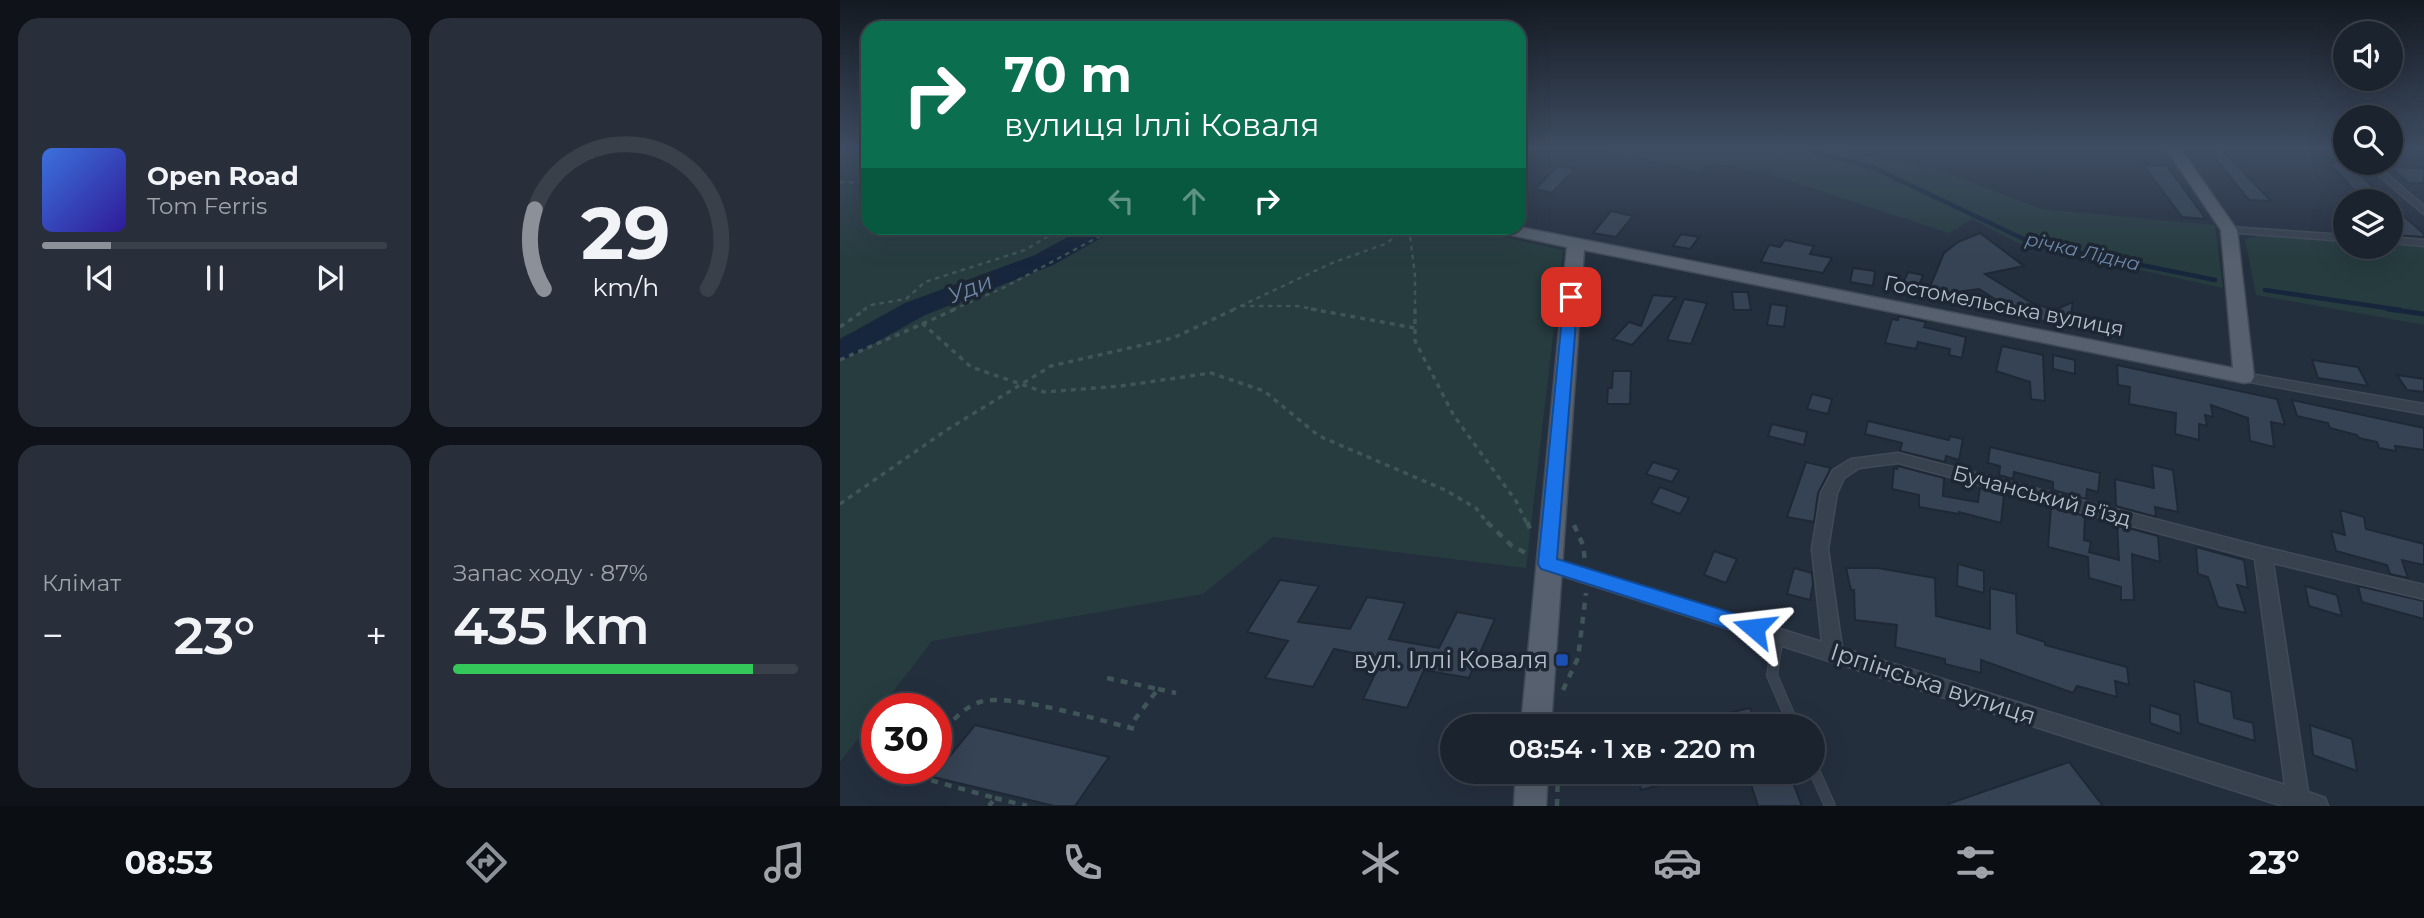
<!DOCTYPE html>
<html lang="uk">
<meta charset="utf-8">
<style>
:root{--surface:#1b232e;--page:#282f3a;--text:#f1f3f6;--muted:#a0a4aa;--line:#39404a;--accent:#8c9099}
body{margin:0;font-family:Montserrat,sans-serif;background:var(--page);color:var(--text);height:100vh;display:flex;flex-direction:column;font-size:26px;white-space:nowrap}
*{box-sizing:border-box;margin:0}
p{font-size:23px;color:var(--muted)}
.icon{flex:none;width:38px;height:38px;fill:none;stroke:currentColor;stroke-width:2;stroke-linecap:round;stroke-linejoin:round}
.map{position:relative;flex:1;overflow:hidden}
.drawer{display:flex;flex-direction:column;gap:18px;padding:18px;background:#0f1319;width:840px}
.drawer>*{flex:none}
.guide{position:absolute;left:21px;top:21px;width:665px;height:214px;border-radius:21px;box-shadow:0 7px 28px #0002,0 0 0 2px var(--line);background:#0b6e4f;color:#fff;overflow:hidden}
.buttons{position:absolute;left:1493px;top:21px;display:grid;gap:14px}
.buttons a{display:grid;place-items:center;width:70px;height:70px;border-radius:50%;background:var(--surface);box-shadow:0 7px 28px #0002,0 0 0 2px var(--line);font-size:35px}
.speed{position:absolute;left:21px;top:693px;display:flex;gap:14px;font-size:35px;font-weight:700;text-align:center}
.speed>*{display:grid;place-content:center;width:91px;height:91px;border-radius:50%;background:var(--surface);box-shadow:0 7px 28px #0002,0 0 0 2px var(--line);line-height:1}
.speed .limit{border:10px solid #d22;background:#fff;color:#111}
.pin{position:absolute;display:grid;place-items:center;width:60px;height:60px;color:#fff;margin:-30px;border-radius:14px;box-shadow:0 4px 10px #0006}
.me{position:absolute;width:77px;margin:-38px;rotate:287deg;stroke-linejoin:round;filter:drop-shadow(0 0 5px #0008)}
.turn{display:flex;align-items:center;gap:24px;height:147px;padding:0 28px;font-size:32px}
.turn .icon{width:91px;height:91px;stroke-width:2.5}
.turn b{display:block;font-size:49px;line-height:60px}
.lanes{display:flex;align-items:center;height:66px;padding:0 28px;background:#0003;justify-content:center;gap:35px;direction:ltr}
.lanes .off{opacity:.35}
.big{font-size:52px;font-weight:600;line-height:1.1}
.drawer .card{flex:1;display:flex;flex-direction:column;justify-content:center;gap:10px;min-width:0;padding:0 24px;border-radius:21px;background:var(--page)}
.drawer .dial{align-items:center;gap:0}
.dial svg{height:182px;overflow:visible;fill:none;stroke:var(--line);stroke-width:7;stroke-linecap:round;text-anchor:middle}
.dial text{fill:var(--text);stroke:none}
.song{display:flex;align-items:center;gap:21px}
.cover{width:84px;height:84px;border-radius:10px;background:linear-gradient(135deg,hsl(220 70% 55%),hsl(250 70% 35%))}
.played{height:7px;border-radius:4px;background:linear-gradient(90deg,var(--accent) 20%,var(--line) 20%)}
.keys{display:flex;justify-content:space-around;direction:ltr}
.heat{display:flex;justify-content:space-between;align-items:center;font-size:38px;direction:ltr}
.charge{height:10px;border-radius:5px;background:linear-gradient(90deg,#34c759 87%,var(--line) 0)}
.drawer .tiles{flex:1;display:grid;gap:18px;grid-template-columns:repeat(2,1fr)}
.trip{position:absolute;left:600px;top:714px;width:385px;height:70px;border-radius:35px;background:var(--surface);box-shadow:0 7px 28px #0002,0 0 0 2px var(--line);font-weight:600;line-height:70px;text-align:center}
.tab-bar{display:flex;height:112px;justify-content:space-around;align-items:center;background:#0b0e12;color:var(--muted)}
.tab-bar .icon{width:49px;height:49px}
.tab-bar .active{color:var(--accent)}
.tab-bar b{font-size:32px;color:var(--text)}
main{display:flex;flex:1;min-height:0}
.map>svg:first-child{display:block}
</style>
<main>
<section class="drawer">
<div class="tiles">
<div class="card">
<div class="song"><i class="cover"></i><div><b>Open Road</b><p>Tom Ferris</p></div></div>
<div class="played"></div>
<div class="keys"><svg class="icon" aria-label="previous" viewBox="0 0 24 24"><path d="M18 5L8 12l10 7zM5 5v14"/></svg><svg class="icon" aria-label="pause" viewBox="0 0 24 24"><path d="M8 5v14M16 5v14"/></svg><svg class="icon" aria-label="next" viewBox="0 0 24 24"><path d="M6 5l10 7-10 7zM19 5v14"/></svg></div>
</div>
<div class="card dial"><svg viewBox="0 0 100 80">
<path d="M14 69A42 42 0 1 1 86 69"/>
<path d="M14 69A42 42 0 0 1 10 34" stroke="#8c9099"/>
<text x="50" y="56" font-size="32" font-weight="700">29</text>
<text x="50" y="72" font-size="11">km/h</text>
</svg></div>
<div class="card"><p>Клімат</p>
<div class="heat"><a>−</a><b class="big">23°</b><a>+</a></div>
</div>
<div class="card"><p>Запас ходу · 87%</p><b class="big">435 km</b><div class="charge"></div></div>
</div>
</section>
<div class="map">
<svg width="1584" height="806" viewBox="0 0 1584 806">
<rect width="100%" height="100%" fill="#242f3e"/>
<g fill="#263c3f">
<path d="M0 148H28V228H624L723 250 686 568 433 537 363 594 92 641 40 709H37V714L0 762Z"/>
<path d="M751 148H991L1103 172 1201 209 1375 225 1383 288 1180 244 1132 219 1109 233 923 172 872 163 858 171Z"/>
<path d="M1423 235 1505 241V247L1551 245 1584 247V325L1416 295 1405 239Z"/>
</g>
<g fill="none" stroke-linecap="round" stroke-linejoin="round">
<g stroke="#17263c" stroke-width="4.5">
<path d="M959 148 1032 167 1192 243 1375 280"/>
<path d="M1425 290 1560 310"/>
</g>
<path stroke="#17263c" stroke-width="5" d="M1548 309 1584 314"/>
<path fill="#17263c" fill-rule="evenodd" d="M244 228H273L270 233 213 265 85 315 10 357 0 360V339L65 303 195 255Z"/>
</g>
<g fill="#364354" stroke="#1f2835" stroke-width="2">
<path d="M1381 149 1431 201 1409 200 1373 156Z"/>
<path d="M1489 163 1510 164 1547 201H1524Z"/>
<path d="M1303 165 1327 166 1366 219 1342 217Z"/>
<path d="M718 166 735 169 712 193 695 189Z"/>
<path d="M1550 167 1584 168V183H1569Z"/>
<path d="M1550 204 1584 234V237L1555 235 1550 230Z"/>
<path d="M771 211 793 216 776 237 753 233Z"/>
<path d="M1140 233 1184 266 1145 274 1192 303 1215 310 1233 302 1231 314 1237 316 1234 327 1173 315 1174 313 1163 304 1139 289 1110 293 1089 289 1104 253 1118 242Z"/>
<path d="M841 234 859 237 850 249 833 246Z"/>
<path d="M945 240 974 246 970 254 992 258 983 273 921 262 929 245 940 247Z"/>
<path d="M1013 268 1035 271 1033 286 1010 282Z"/>
<path d="M1068 272 1083 275 1077 290 1061 287Z"/>
<path d="M892 292H908L911 310H894Z"/>
<path d="M813 295 836 297 792 345 773 339 789 322 801 326Z"/>
<path d="M844 299 867 303 851 344 827 340Z"/>
<path d="M931 304 947 306 944 327 927 325Z"/>
<path d="M1059 316 1086 322 1084 327 1126 337 1122 358 1109 355 1110 349 1078 342 1076 349 1045 343 1052 319 1058 320Z"/>
<path d="M1162 346 1203 355 1205 401 1191 399 1190 382 1156 371Z"/>
<path d="M1213 355 1235 360V374L1213 369Z"/>
<path d="M1472 360 1518 367 1528 386 1478 378Z"/>
<path d="M1277 365 1437 399 1445 425 1431 422 1434 447 1410 441 1408 418 1371 405 1373 417 1365 415 1367 426 1359 424V440L1335 434 1336 413 1289 404 1290 387 1278 385Z"/>
<path d="M773 371H791L790 404H767L768 388H772Z"/>
<path d="M1557 375 1584 379V392L1567 390Z"/>
<path d="M972 394 992 399 988 414 967 409Z"/>
<path d="M1452 400 1584 428V450L1555 446 1556 451 1539 448 1537 442 1519 438 1517 435 1490 428 1488 423 1457 416Z"/>
<path d="M1028 421 1109 440 1110 436 1123 439 1119 460 1106 456 1105 462 1060 451 1062 443 1025 434Z"/>
<path d="M932 424 967 432 964 445 928 436Z"/>
<path d="M1150 447 1260 473 1258 492 1247 489 1246 499 1213 490V482L1174 472 1173 479 1159 475 1160 466 1148 463Z"/>
<path d="M813 462 839 470 832 482 806 474Z"/>
<path d="M966 462 991 468 978 493 974 522 947 517Z"/>
<path d="M1312 465 1333 470 1338 512 1315 507 1316 517 1276 506 1275 479 1314 488Z"/>
<path d="M1058 466 1104 478 1103 496 1138 502 1140 488 1164 495 1161 523 1119 512V514L1079 507V495L1052 489 1054 468 1057 469Z"/>
<path d="M820 487 849 498 840 514 811 503Z"/>
<path d="M1211 507 1245 516 1244 540 1251 542 1249 552 1279 560 1277 525 1318 536 1320 562 1292 554 1294 600H1281V587L1249 578 1248 557 1208 547Z"/>
<path d="M1500 510 1524 517 1526 529 1584 544V565L1562 560 1568 578 1550 574 1547 565 1496 551 1491 531 1505 535Z"/>
<path d="M1356 547 1404 560 1408 588 1397 585 1406 613 1378 607 1368 577 1358 574Z"/>
<path d="M874 551 897 559 886 583 864 575Z"/>
<path d="M1118 564 1144 571V593L1117 586Z"/>
<path d="M954 568 972 573 973 585 970 600 947 594Z"/>
<path d="M1006 568H1038L1095 578 1096 616 1150 629V588L1176 594 1177 633 1205 642V645L1287 667 1289 685 1275 681 1277 697 1237 686 1233 693 1141 660V673L1105 664V659L1055 647 1057 625 1015 620 1014 590H1011Z"/>
<path d="M440 580 479 586 458 622 510 629 527 597 565 603 549 639 599 648 617 612 655 619 629 678 584 670 567 708 523 699 542 659 494 649 473 687 425 678 448 641 407 632Z"/>
<path d="M1465 586 1497 595 1502 616 1469 606Z"/>
<path d="M1518 586 1584 601V619L1522 602Z"/>
<path d="M1354 681 1391 692 1394 718 1413 723 1415 741 1358 723Z"/>
<path d="M1310 705 1340 715 1341 734 1310 723Z"/>
<path d="M910 708 917 726H856L855 721Z"/>
<path d="M135 725 269 757 235 806H214L93 777Z"/>
<path d="M1470 725 1512 739 1517 771 1473 755Z"/>
<path d="M1229 762 1263 806H1109L1108 804Z"/>
<path d="M797 772H850L851 777 801 790Z"/>
<path d="M907 772H949L962 806H918Z"/>
</g>
<g fill="none" stroke-linecap="round" stroke-linejoin="round">
<defs>
<g id="service">
<path d="M938 638 932 675 954 726"/>
<path d="M973 768 990 806"/>
</g>
<g id="minor">
<path d="M1524 163H1534L1584 206V214Z"/>
<path d="M1389 227 1505 235V241L1385 232V228Z"/>
<path d="M1550 237 1584 240V246L1550 243Z"/>
<path d="M1404 373 1584 404V414L1399 380 1397 377Z"/>
<path d="M1058 453 1423 547 1584 585V599L1433 563 1468 792 1485 798 1488 806H1443L707 571 701 569 698 564 701 559 707 557 982 642 972 549 981 493 993 470 1011 459ZM1058 463 1415 559 1445 785 1002 648 988 549 997 493 1004 478 1019 468Z"/>
</g>
<g id="primary">
<path d="M1326 148H1340L1397 230 1414 377 1411 382 1404 383 744 250 711 726H681L727 247 652 231 650 228 679 227 1393 368 1381 230Z"/>
<path d="M676 772H708L706 806H674Z"/>
</g>
</defs>
<use href="#service" stroke="#414a57" stroke-width="12"/>
<use href="#minor" stroke="#414a57" stroke-width="3"/>
<use href="#primary" stroke="#414a57" stroke-width="3"/>
<g stroke="#3f5557" stroke-width="2.5" stroke-dasharray="4.5 4.5" stroke-linecap="butt">
<path d="M0 182 28 183"/>
<path d="M569 228 575 275V310"/>
<path d="M401 306H457L480 310"/>
<path d="M23 310 31 305 66 299 85 282 185 250 222 228"/>
<path d="M112 310 163 288 275 228"/>
<path d="M392 310 492 263 545 244 568 228"/>
</g>
<g stroke="#3f5557" stroke-width="3.5" stroke-dasharray="5 5" stroke-linecap="butt">
<path d="M471 309 575 328"/>
<path d="M575 309V341L614 416 676 501 687 524"/>
<path d="M82 323 131 367 204 392 281 386 371 373 424 391 479 436 605 490 636 508 648 524"/>
<path d="M0 327 26 309"/>
<path d="M0 360 116 309"/>
<path d="M0 504 105 431 211 366 333 338 395 309"/>
</g>
<g stroke="#3f5557" stroke-width="4.5" stroke-dasharray="7 7" stroke-linecap="butt">
<path d="M647 522 672 546 690 555"/>
<path d="M687 522 691 531"/>
<path d="M734 525 743 545 745 561"/>
<path d="M267 678 318 689 289 727"/>
<path d="M318 689 336 693"/>
<path d="M723 690 738 658 746 593"/>
<path d="M96 741C108 726 121 708 140 702 167 692 266 722 299 730"/>
<path d="M86 768 90 780 155 798 149 806"/>
<path d="M155 798 187 806"/>
<path d="M717 806 718 772"/>
</g>
<use href="#service" stroke="#38414e" stroke-width="10"/>
<use href="#minor" fill="#38414e" fill-rule="evenodd"/>
<use href="#primary" fill="#56606e" fill-rule="evenodd"/>
</g>
<linearGradient id="sky" x2="0" y2="1"><stop stop-color="#141a22"/><stop offset="0.57" stop-color="#3f4d63"/><stop offset="1" stop-color="#3f4d63" stop-opacity="0"/></linearGradient>
<rect width="1584" height="261" fill="url(#sky)"/>
<path fill="#1a73e8" stroke="#114b97" stroke-width="2" d="M731 293 738 297 717 559 922 622 925 628 922 634 914 637 701 569 698 564 724 297Z"/>
<rect fill="#1a4fb4" stroke="#1d2633" stroke-width="2.5" x="715" y="653" width="14" height="14" rx="3.5"/>
<g text-anchor="middle" stroke-width="7" stroke-linejoin="round" paint-order="stroke">
<g font-size="19" font-style="italic" fill="#6d86a8" stroke="#1d2633">
<text transform="translate(1243 251) rotate(13)" y="7">річка Лідна</text>
</g>
<g font-size="21" fill="#b4bcc9" stroke="#1d2633">
<text transform="translate(1164 306) rotate(11)" y="7">Гостомельська вулиця</text>
<text transform="translate(1202 496) rotate(15)" y="7">Бучанський в'їзд</text>
</g>
<g font-size="23" font-style="italic" fill="#6d86a8" stroke="#1d2633">
<text transform="translate(130 288) rotate(-21)" y="8">Уди</text>
</g>
<g font-size="24" fill="#b4bcc9" stroke="#1d2633" text-anchor="end">
<text x="708" y="668">вул. Іллі Коваля</text>
</g>
<g font-size="24" fill="#b4bcc9" stroke="#1d2633">
<text transform="translate(1093 684) rotate(18)" y="8">Ірпінська вулиця</text>
</g>
</g>
</svg>
<div class="buttons">
<a><svg class="icon" aria-label="sound" viewBox="0 0 24 24"><path d="M4 9h4l5-4v14l-5-4H4zM17 9q2 3 0 6"/></svg></a>
<a><svg class="icon" aria-label="search" viewBox="0 0 24 24"><circle cx="10" cy="10" r="6"/><path d="M15 15l6 6"/></svg></a>
<a><svg class="icon" aria-label="layers" viewBox="0 0 24 24"><path d="M12 4l9 5-9 5-9-5zM3 14l9 5 9-5"/></svg></a>
</div>
<div class="speed"><div class="limit">30</div></div>
<div class="pin" style="left:731px;top:297px;background:#d93025"><svg class="icon" aria-label="arrive" viewBox="0 0 24 24"><path d="M6 21V4h12l-3 4 3 4H6"/></svg></div>
<svg class="me" style="left:914px;top:628px" viewBox="-20 -20 40 40"><path d="M0-17L14 15 0 8-14 15z" fill="#1a73e8" stroke="#fff" stroke-width="4"/></svg>
<div class="trip">08:54 · 1 хв · 220 m</div>
<div class="guide">
<div class="turn"><svg class="icon" aria-label="right" viewBox="0 0 24 24"><path d="M7 20v-9h11M14 6l5 5-5 5"/></svg><div><b>70 m</b>вулиця Іллі Коваля</div></div>
<div class="lanes"><svg class="icon off" aria-label="left" viewBox="0 0 24 24"><path d="M17 20v-9H6M10 6l-5 5 5 5"/></svg><svg class="icon off" aria-label="ahead" viewBox="0 0 24 24"><path d="M12 20V5M6 11l6-6 6 6"/></svg><svg class="icon" aria-label="right" viewBox="0 0 24 24"><path d="M7 20v-9h11M14 6l5 5-5 5"/></svg></div>
</div>
</div>
</main>
<nav class="tab-bar">
<b>08:53</b>
<svg class="icon active" aria-label="directions" viewBox="0 0 24 24"><path d="M12 3l9 9-9 9-9-9zM9 14v-3h6M13 9l2 2-2 2"/></svg>
<svg class="icon" aria-label="music" viewBox="0 0 24 24"><path d="M9 18V5l10-2v13"/><circle cx="6" cy="18" r="3"/><circle cx="16" cy="16" r="3"/></svg>
<svg class="icon" aria-label="phone" viewBox="0 0 24 24"><path d="M5 4h4l2 5-3 2q2 4 5 5l2-3 5 2v4C11 20 4 13 5 4z"/></svg>
<svg class="icon" aria-label="climate" viewBox="0 0 24 24"><path d="M12 3v18M4 7l16 10M4 17L20 7"/></svg>
<svg class="icon" aria-label="car" viewBox="0 0 24 24"><path d="M5 17H2v-5l4-1 3-4h7l3 4 3 1v5h-3M9 17h6M6 11h13"/><circle cx="7" cy="17" r="2"/><circle cx="17" cy="17" r="2"/></svg>
<svg class="icon" aria-label="filters" viewBox="0 0 24 24"><path d="M4 7h16M4 17h16"/><circle cx="9" cy="7" r="2"/><circle cx="15" cy="17" r="2"/></svg>
<b>23°</b>
</nav>
